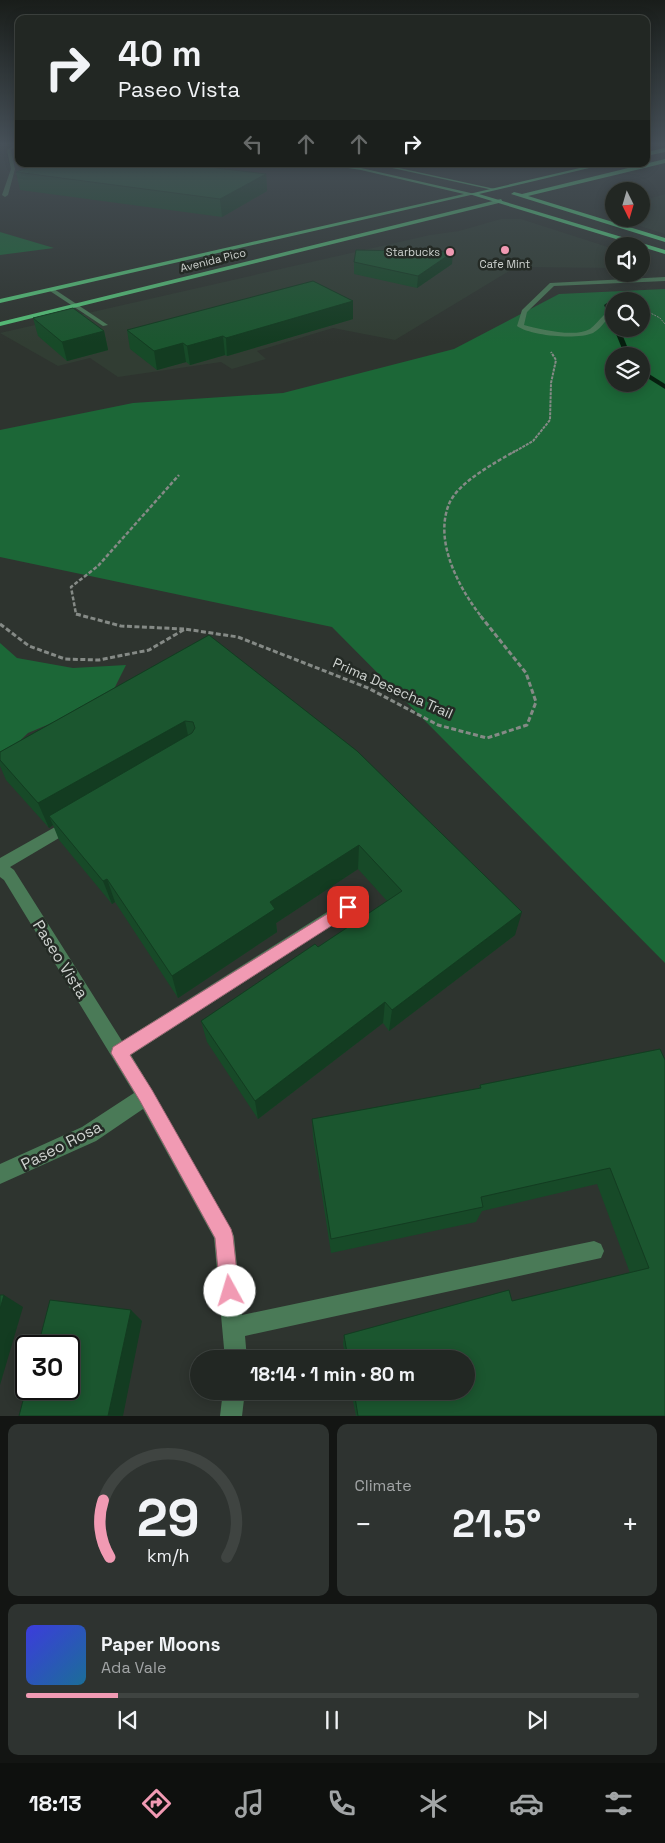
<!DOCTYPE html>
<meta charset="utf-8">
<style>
:root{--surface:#222723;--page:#2e3330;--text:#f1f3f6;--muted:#a2a5a6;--line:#3f4441;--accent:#f19ab3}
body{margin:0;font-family:"Space Grotesk",sans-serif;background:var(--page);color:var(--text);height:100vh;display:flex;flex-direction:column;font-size:19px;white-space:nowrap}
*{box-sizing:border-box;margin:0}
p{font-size:16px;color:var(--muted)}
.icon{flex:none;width:28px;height:28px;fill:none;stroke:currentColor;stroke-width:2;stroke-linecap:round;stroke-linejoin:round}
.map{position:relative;height:1416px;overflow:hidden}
.panel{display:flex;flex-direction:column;gap:8px;padding:8px;background:#131513;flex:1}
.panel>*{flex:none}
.banner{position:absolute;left:15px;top:15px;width:635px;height:152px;border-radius:10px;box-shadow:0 2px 12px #0003,0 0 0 1px var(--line);background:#222723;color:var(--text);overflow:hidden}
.needle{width:32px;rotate:175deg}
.buttons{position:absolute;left:605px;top:182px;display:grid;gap:10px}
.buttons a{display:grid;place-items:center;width:45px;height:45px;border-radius:50%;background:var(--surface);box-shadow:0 2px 12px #0003,0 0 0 1px var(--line);font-size:25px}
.speed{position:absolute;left:15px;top:1335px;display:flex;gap:10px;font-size:25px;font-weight:700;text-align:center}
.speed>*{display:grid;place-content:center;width:65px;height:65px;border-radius:50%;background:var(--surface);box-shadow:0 2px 12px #0003,0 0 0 1px var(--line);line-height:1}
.speed .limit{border:2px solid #111;border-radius:8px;background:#fff;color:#111}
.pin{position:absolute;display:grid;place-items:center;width:42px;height:42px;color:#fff;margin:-21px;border-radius:10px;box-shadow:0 2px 8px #0006}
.me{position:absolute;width:55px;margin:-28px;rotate:354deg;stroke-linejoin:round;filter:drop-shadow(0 0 4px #0008)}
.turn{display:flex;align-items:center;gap:18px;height:105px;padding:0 20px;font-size:22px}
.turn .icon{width:65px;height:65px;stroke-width:2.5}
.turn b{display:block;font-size:35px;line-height:42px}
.lanes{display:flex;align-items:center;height:48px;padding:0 20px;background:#0003;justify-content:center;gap:25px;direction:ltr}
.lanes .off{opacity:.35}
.big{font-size:38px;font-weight:700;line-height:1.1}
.panel .widget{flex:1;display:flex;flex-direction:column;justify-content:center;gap:8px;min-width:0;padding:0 18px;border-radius:10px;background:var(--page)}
.panel .dial{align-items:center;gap:0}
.dial svg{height:130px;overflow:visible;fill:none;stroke:var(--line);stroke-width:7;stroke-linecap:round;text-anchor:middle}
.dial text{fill:var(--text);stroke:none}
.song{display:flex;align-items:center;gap:15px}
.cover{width:60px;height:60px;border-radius:8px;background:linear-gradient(135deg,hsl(240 70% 55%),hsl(200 70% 35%))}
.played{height:5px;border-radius:2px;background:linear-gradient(90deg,var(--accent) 15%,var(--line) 15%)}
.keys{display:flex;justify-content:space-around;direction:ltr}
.heat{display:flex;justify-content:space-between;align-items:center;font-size:28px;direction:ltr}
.panel .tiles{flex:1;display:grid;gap:8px;grid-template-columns:1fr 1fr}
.widget:last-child{grid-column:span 2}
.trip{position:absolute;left:190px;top:1350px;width:285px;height:50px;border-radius:25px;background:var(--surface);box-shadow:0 2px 12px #0003,0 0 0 1px var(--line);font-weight:700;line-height:50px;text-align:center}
.dock{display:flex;height:80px;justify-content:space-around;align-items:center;background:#0e100e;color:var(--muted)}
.dock .icon{width:35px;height:35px}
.dock .current{color:var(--accent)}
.dock b{font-size:22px;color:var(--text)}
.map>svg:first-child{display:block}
</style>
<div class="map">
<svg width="665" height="1416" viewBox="0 0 665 1416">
<rect width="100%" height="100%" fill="#2e342f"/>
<g fill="#313d33">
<path d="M665 194V234L618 219H641V201Z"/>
<path d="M501 219H521L614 249V268L516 267 395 340 333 328 257 351 266 359 232 369 221 362 118 377 90 358 58 366 0 333 430 235 459 231Z"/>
</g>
<g fill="#1c6737" fill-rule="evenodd">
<path d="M0 232 54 248 0 255Z"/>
<path d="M665 289V963L332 627 0 557V430L133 403 283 393 454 349 559 294ZM614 301H641V329H614ZM614 356H641V384H614Z"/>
<path d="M0 643 17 658 73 668 126 665 109 699 28 733 0 760Z"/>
</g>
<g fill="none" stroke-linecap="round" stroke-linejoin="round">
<g fill="#082010" fill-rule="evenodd">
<path d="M607 303C613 307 614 316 614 323L611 321 604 305Z"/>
<path d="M614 329H620L631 356H625Z"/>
<path d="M641 369 665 384V389L641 374Z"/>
</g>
<path stroke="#858a86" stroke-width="1" stroke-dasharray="2 1" stroke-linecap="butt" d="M641 308 660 318 665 324"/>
<path stroke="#858a86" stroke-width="2" stroke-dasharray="3 1" stroke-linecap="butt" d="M512 453 533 441 550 420 551 383 556 360 551 352"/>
<g stroke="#858a86" stroke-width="2.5" stroke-dasharray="4 2" stroke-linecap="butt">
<path d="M80 615 76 614 71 587 98 566 179 475"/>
<path d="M480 615C458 586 434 541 449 504 458 482 495 463 515 451"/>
</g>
<g stroke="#858a86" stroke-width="3" stroke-dasharray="5 2.5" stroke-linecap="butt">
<path d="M76 614 121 626 184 629"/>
<path d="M0 624 29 646 65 659 99 660 149 650 185 629 238 637 368 688 438 725 487 738 527 725 536 702 526 673 479 614"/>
</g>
<g fill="#4a7a57" fill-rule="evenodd">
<path d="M15 144H19L11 150 15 169 8 195 5 197 2 195 11 169 7 150Z"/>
<path d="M665 277V281L554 286 527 312 524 325C540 329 574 338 590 329 595 325 600 319 604 315H608L609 316C605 322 600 329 593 333 577 340 531 336 517 326L522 310 550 283Z"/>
<path d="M52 288 54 289 108 325 103 326 50 291 49 290Z"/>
<path d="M71 818 76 820 78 824 76 828 10 867 14 870 122 1041 343 902 348 900 353 902 356 907 353 912 131 1055 152 1090 231 1229 234 1236 242 1315 594 1241 601 1244 604 1251 601 1258 245 1336 247 1359H225L214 1238 143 1109 96 1141 0 1184V1164L82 1127 134 1093 4 880 0 877V858Z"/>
<path d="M223 1391H245L242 1416H220Z"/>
</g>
<g fill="#56c278" fill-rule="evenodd">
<path d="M323 164 361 168 475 194 0 303V299L464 194 361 170Z"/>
<path d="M374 164H381L495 189 493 190Z"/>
<path d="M501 199 503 202 0 326V322Z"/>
</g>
<g fill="#59de85" fill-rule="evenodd">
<path d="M665 148V152L646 156V152Z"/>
<path d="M665 159V163L528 196 665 238V242L511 194 514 192 522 194Z"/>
<path d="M597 164H606L479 194 665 250V254L469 194Z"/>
</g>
</g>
<g fill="#174a28">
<path d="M16 172 266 174 267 191 222 217 20 190Z"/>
<path d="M354 262 452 264 417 288 354 274Z"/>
<path d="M353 301V319L227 356 225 355 190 365 186 362 157 370 130 349 127 330Z"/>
<path d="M33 318 104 331 108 350 67 361 38 336Z"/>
<path d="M209 635 515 935 389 1031 383 1023 258 1119 207 1042 201 1021 318 947 387 901 358 869 276 923 277 932 178 998 115 902 112 904 59 840 53 825 49 828 6 780 0 766V752Z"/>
<path d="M660 1049 665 1416H356L351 1391H466V1359H346L343 1344 344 1335 512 1301 630 1273 597 1184 482 1211 476 1222 331 1253 313 1137 312 1119 479 1088 480 1085Z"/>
</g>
<g fill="#133c21">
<path d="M266 174 267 191 222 217 220 199Z"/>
<path d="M453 252 452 264 417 288 418 276Z"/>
<path d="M353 301V319L227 356 226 338Z"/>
<path d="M104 331 108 350 67 361 62 342Z"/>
<path d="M223 336 225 355 190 365 187 346Z"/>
<path d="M183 343 186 362 157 370 154 351Z"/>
<path d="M185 721 190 745 49 816 53 825 49 828 38 803Z"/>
<path d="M359 845 358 869 276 923 277 932 178 998 172 976 270 902Z"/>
<path d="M107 879 115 902 112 904 103 881Z"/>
<path d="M522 912 515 935 389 1031 392 1010Z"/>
<path d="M385 1002 383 1023 258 1119 255 1101Z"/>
<path d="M4 1295 23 1307 0 1385V1309Z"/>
<path d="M131 1310 142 1321 123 1416H108Z"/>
</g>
<g fill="#1b562f" stroke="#133c21">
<path d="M39 164H184L266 174 220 199 16 172Z"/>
<path d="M356 250 453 252 418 276 354 262Z"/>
<path d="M313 281 353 301 226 338 223 336 187 346 183 343 154 351 127 330Z"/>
<path d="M73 308 104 331 62 342 33 318Z"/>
<path d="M209 635 357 751 522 912 392 1010 385 1002 255 1101 201 1021 315 944 318 947 402 891 359 845 270 902 275 909 172 976 107 879 103 881 49 816 192 733 195 728 193 722 185 721 38 803 0 760V752Z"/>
<path d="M660 1049 665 1060V1416H358L354 1391H466V1359H348L344 1335 509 1290 512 1301 649 1268 610 1168 481 1197 483 1207 331 1239 312 1119 481 1088 480 1085Z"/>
<path d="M0 1295H4L0 1309Z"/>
<path d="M50 1300 131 1310 108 1416H19L26 1389H69V1346H38Z"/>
</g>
<linearGradient id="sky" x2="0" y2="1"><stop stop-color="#191d1a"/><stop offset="0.42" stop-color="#465058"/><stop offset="1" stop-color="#465058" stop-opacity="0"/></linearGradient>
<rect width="665" height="343" fill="url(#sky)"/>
<path fill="#f19ab3" stroke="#9d6474" d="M348 901 353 903 355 907 353 912 130 1055 152 1090 231 1229 233 1236 239 1291 237 1298 230 1301 223 1298 220 1291 215 1238 140 1101 111 1053 113 1047Z"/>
<g fill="#f19ab3" stroke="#242a25" stroke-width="2">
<circle cx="505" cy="250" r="5"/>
<circle cx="450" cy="252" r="5"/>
</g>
<g text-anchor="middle" stroke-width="5" stroke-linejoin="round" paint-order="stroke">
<g font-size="11" fill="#cfd3d0" stroke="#242a25" text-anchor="end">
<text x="440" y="256">Starbucks</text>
<text x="505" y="268" text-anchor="middle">Cafe Mint</text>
</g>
<g font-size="11" fill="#cfd3d0" stroke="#242a25">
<text transform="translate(213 260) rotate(-14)" y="4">Avenida Pico</text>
</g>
<g font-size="14" fill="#cfd3d0" stroke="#242a25">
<text transform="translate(393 688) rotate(24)" y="5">Prima Desecha Trail</text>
</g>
<g font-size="16" fill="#cfd3d0" stroke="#242a25">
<text transform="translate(61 959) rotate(58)" y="6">Paseo Vista</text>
<text transform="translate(61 1145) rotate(-27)" y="6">Paseo Rosa</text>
</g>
</g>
</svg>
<div class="buttons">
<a><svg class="needle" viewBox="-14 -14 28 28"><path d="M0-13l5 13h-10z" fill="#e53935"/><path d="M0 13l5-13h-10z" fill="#a2a5a6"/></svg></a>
<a><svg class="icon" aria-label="sound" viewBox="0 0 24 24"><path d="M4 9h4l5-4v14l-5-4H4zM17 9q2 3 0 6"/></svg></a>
<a><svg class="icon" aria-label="search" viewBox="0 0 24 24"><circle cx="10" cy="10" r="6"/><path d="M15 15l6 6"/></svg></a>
<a><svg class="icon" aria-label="layers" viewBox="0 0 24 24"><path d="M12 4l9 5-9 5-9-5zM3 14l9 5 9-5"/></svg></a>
</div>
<div class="speed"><div class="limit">30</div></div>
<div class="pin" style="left:348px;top:907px;background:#d93025"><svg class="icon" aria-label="arrive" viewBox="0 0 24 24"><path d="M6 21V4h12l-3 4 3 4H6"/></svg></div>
<svg class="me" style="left:230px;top:1291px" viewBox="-20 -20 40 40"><circle r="19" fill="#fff"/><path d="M0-13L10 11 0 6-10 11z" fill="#f19ab3"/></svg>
<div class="trip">18:14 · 1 min · 80 m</div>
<div class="banner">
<div class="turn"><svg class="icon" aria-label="right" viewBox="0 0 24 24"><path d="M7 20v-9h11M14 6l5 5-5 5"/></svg><div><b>40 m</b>Paseo Vista</div></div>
<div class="lanes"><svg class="icon off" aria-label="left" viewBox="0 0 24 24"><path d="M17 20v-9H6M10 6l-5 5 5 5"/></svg><svg class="icon off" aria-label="ahead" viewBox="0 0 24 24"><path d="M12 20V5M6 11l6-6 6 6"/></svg><svg class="icon off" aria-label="ahead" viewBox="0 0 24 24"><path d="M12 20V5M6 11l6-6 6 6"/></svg><svg class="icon" aria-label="right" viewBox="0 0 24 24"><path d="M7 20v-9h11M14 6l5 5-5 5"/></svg></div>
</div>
</div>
<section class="panel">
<div class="tiles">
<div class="widget dial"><svg viewBox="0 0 100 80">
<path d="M14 69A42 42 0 1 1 86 69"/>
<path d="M14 69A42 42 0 0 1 10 34" stroke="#f19ab3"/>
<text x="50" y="56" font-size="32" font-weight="700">29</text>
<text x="50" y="72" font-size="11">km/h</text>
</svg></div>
<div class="widget"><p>Climate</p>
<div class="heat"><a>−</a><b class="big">21.5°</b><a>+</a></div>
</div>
<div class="widget">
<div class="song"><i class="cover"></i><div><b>Paper Moons</b><p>Ada Vale</p></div></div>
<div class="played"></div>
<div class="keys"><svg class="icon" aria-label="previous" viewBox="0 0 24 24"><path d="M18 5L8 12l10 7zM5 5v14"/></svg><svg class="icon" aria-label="pause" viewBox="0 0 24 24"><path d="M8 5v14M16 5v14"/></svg><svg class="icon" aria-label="next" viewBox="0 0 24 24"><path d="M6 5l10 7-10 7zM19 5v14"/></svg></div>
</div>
</div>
</section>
<nav class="dock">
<b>18:13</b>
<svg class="icon current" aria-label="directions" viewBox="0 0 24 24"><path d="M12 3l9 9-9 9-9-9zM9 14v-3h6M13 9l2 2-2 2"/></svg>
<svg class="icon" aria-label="music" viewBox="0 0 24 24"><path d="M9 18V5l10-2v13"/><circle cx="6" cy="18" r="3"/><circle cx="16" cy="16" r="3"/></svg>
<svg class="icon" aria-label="phone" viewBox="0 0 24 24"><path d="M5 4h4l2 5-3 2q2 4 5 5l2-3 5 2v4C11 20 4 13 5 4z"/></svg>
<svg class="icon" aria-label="climate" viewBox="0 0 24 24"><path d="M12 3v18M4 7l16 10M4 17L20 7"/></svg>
<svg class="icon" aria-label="car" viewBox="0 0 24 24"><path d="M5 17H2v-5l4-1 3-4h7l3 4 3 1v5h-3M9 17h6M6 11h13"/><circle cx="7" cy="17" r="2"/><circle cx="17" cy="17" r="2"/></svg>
<svg class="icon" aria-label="filters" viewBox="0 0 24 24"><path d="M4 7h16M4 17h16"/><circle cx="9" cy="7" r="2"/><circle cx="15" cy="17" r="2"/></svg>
</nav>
